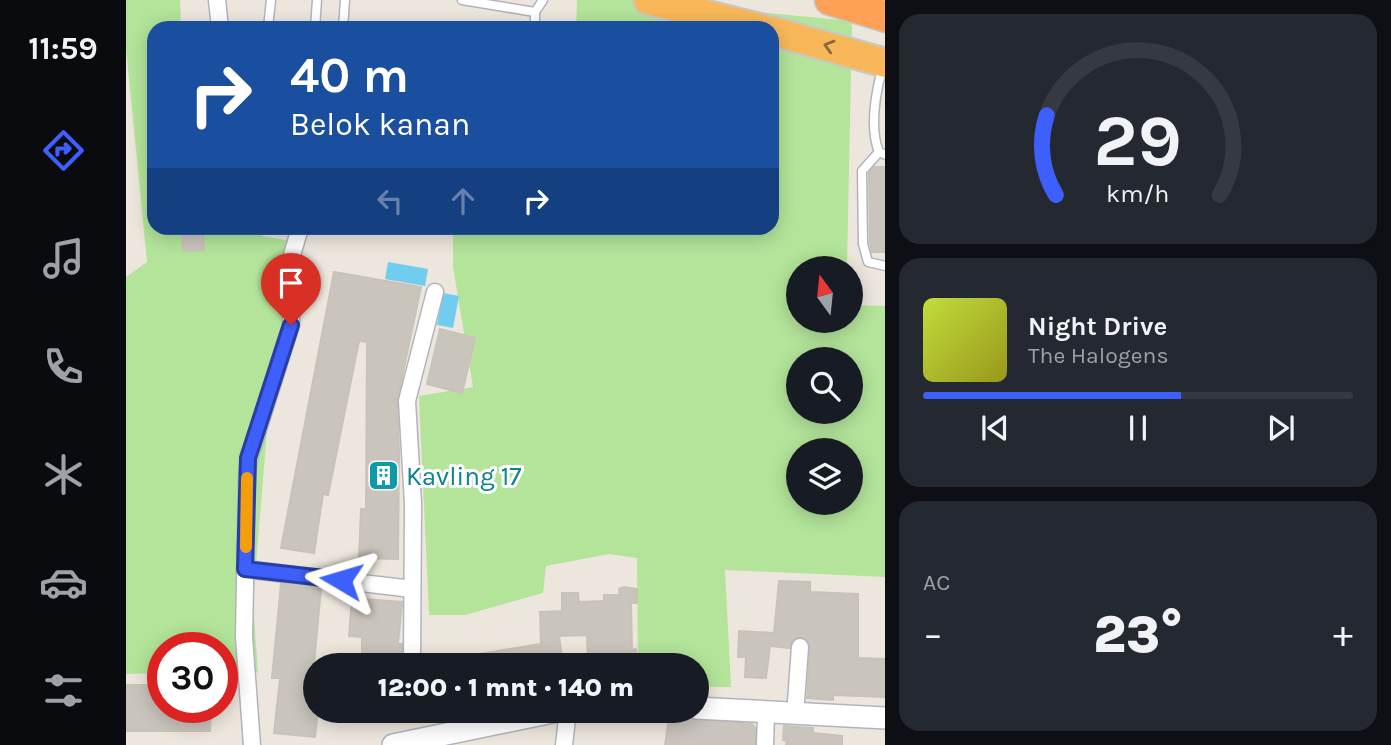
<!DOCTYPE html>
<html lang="id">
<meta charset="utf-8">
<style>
:root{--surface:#171b24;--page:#242831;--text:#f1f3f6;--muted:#9ea1a6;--line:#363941;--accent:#3d5ffb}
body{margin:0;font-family:Karla,sans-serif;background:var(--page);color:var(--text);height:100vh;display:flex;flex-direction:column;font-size:26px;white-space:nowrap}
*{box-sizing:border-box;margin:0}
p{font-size:23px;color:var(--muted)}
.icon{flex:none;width:38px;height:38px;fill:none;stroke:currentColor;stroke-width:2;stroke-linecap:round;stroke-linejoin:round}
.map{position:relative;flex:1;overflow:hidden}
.details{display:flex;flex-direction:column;gap:14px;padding:14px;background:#0d0f14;width:506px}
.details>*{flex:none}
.guide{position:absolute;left:21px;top:21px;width:632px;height:214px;border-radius:21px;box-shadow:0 4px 18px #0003;background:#1a4fa0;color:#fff;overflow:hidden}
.needle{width:46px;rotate:345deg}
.fabs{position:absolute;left:660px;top:256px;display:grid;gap:14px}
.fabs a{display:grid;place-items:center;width:77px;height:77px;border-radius:50%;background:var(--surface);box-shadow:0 4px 18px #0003;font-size:35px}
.speed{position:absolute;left:21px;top:632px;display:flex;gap:14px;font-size:35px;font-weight:700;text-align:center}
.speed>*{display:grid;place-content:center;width:91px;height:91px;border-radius:50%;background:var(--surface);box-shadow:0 4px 18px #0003;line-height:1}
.speed .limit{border:10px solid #d22;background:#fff;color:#111}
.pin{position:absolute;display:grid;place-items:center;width:60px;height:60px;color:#fff;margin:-72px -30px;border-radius:50% 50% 50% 0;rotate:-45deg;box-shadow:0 0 7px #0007}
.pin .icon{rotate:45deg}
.me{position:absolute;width:77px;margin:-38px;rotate:277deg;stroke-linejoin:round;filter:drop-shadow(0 0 5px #0008)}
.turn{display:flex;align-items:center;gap:24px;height:147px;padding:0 28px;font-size:32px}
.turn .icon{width:91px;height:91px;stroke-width:2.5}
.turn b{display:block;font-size:49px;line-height:60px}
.lanes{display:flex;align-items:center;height:66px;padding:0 28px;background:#0003;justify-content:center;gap:35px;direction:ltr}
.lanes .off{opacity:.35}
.big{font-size:52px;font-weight:800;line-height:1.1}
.details .card{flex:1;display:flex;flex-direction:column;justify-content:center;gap:10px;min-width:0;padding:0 24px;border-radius:21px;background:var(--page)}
.details .dial{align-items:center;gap:0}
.dial svg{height:182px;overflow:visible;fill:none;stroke:var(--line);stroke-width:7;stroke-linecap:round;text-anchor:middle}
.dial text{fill:var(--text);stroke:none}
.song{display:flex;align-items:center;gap:21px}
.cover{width:84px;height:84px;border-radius:10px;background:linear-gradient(135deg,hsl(70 70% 55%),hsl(60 70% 35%))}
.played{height:7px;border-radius:4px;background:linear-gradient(90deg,var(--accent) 60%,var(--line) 60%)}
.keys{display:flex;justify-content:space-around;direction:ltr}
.heat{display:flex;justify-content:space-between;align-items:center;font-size:38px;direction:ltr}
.trip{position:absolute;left:177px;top:653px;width:406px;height:70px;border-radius:35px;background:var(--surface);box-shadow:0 4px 18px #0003;font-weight:800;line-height:70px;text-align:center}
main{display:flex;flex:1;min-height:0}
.menu{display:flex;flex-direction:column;width:126px;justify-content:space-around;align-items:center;background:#090b0e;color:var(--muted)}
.menu .icon{width:49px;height:49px}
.menu .on{color:var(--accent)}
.menu b{font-size:32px;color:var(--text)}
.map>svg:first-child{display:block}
</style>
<main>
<nav class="menu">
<b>11:59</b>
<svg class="icon on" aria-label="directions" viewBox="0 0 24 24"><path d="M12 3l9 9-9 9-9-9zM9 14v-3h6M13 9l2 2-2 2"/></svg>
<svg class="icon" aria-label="music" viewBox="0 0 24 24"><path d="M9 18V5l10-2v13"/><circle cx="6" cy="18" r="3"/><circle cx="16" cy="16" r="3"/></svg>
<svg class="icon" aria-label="phone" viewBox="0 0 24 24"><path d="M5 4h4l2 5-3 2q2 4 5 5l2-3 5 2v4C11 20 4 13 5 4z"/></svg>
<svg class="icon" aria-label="climate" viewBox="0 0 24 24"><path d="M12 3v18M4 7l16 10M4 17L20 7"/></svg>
<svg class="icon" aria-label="car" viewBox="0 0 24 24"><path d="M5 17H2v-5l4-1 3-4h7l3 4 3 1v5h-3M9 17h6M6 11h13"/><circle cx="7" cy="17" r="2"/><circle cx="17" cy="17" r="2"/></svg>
<svg class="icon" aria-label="filters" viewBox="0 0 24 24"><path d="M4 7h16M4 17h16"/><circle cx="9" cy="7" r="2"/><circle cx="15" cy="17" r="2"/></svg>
</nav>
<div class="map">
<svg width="760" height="745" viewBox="0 0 760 745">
<rect width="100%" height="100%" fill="#ede6dd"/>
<g fill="#b3e49a" fill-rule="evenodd">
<path d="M0 0H54L55 28H28V228H135L136 236 165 241 174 301 142 418 127 602 132 672H96V648H37V673L0 674V277L21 262 0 49Z"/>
<path d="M451 0H502L726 21 721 268H672V320H724L725 305 759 306V577L599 570 605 687H571L570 665H512L511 558 483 554 420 566 417 593 339 615H303L293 396 347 387 327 267V228H646V28H450ZM672 359H724V411H672ZM672 450H724V502H672Z"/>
</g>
<g fill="#70cdef">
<path d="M262 262 302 269 299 286 259 279Z"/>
<path d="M317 293 333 296 327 328 311 325Z"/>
</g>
<g fill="#c9c4bc" stroke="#c9c2b7" stroke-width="2">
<path d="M748 167H760V252H746L744 243 743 173Z"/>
<path d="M56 228H77L78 250 57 251Z"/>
<path d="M208 272 295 287 271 401 273 451 272 559 233 558 235 509H240L241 342 233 341 202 495 197 494 188 553 155 548Z"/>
<path d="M314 329 349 338 336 393 301 384Z"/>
<path d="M653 581 684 582V592L732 594V658L760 659V697L707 695V700L681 698 684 647 675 637 666 641 663 648 644 646 640 678 619 677 620 657H612L613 631 648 633Z"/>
<path d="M155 584 195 589 186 684 189 685V710H192L189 737 148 733 154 678H146Z"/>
<path d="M498 587 511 589V603H505L506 650 510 649 511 665H462L461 635 433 636 437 665H328V658L415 644 414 612 436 611V593H452L453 602 478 601V595H494L493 589Z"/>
<path d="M226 598 276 602 272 644H276V665H236V637L223 636Z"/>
<path d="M0 685H37V707H85L84 731H0Z"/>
<path d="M543 717 626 724 629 728V745H539Z"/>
<path d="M658 726 687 728V733L716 736V745H660L661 741 657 740Z"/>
</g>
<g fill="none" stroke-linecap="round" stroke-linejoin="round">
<defs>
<g id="service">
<path d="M336 0 409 12"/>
<path d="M142 28 145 0"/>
<path d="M189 28 191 0"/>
<path d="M217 28 219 0"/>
<path d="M409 28V12L417 0"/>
<path d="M757 66C750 90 743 128 753 152L760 155"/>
<path d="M753 152 736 171 737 244 742 262 760 266"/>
</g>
<g id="minor">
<path d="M91 0 94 28"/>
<path d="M119 569 286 589"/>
<path d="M286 665 287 503 281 401 309 292"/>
<path d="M669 715 674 647"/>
<path d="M126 745 118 637 121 477 123 458 165 325 166 255 174 228"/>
<path d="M438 745 442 710"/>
<path d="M639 745 640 714"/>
</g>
<g id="tertiary">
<path d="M570 708 760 718"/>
<path d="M267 745 436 710"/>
</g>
<g id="trunk">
<path d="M522 0 634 28"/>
<path d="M646 31 760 63"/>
</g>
<path id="motorway" d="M704 0 760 17"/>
</defs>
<use href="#service" stroke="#b1b4bf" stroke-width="11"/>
<use href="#minor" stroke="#b1b4bf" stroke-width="19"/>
<use href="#tertiary" stroke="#b1b4bf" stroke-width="24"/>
<use href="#trunk" stroke="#c8c8c8" stroke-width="32"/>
<use href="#motorway" stroke="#c8c8c8" stroke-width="33"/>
<use href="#service" stroke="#fff" stroke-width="8"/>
<use href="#minor" stroke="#fff" stroke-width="16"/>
<use href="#tertiary" stroke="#fff" stroke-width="21"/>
<use href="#trunk" stroke="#f8b85a" stroke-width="28"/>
<use href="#motorway" stroke="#ffa057" stroke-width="30"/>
</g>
<defs><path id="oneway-chevron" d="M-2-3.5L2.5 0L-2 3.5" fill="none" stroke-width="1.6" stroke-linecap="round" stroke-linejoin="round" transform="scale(1.75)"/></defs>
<use stroke="#876a40" href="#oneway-chevron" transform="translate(703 46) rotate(-164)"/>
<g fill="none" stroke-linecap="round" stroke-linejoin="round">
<defs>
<path id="route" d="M165 325 122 458 119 569 215 580"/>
</defs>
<use href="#route" stroke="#283ea3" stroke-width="18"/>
<use href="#route" stroke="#3d5ffb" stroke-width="12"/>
<path stroke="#f59e0b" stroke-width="12" d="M120 547 121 478"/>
</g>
<defs>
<symbol id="building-square" viewBox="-11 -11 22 22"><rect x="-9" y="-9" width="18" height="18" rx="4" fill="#0f9aa8" stroke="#fff"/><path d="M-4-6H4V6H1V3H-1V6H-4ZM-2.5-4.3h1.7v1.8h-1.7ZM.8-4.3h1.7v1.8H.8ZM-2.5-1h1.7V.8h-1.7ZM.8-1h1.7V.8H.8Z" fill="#fff"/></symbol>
</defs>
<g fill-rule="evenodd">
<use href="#building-square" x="240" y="458" width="35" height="35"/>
</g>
<g text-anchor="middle" stroke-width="6" stroke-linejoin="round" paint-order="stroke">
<g font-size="26" fill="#0d838f" stroke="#fff" text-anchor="start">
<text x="280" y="485">Kavling 17</text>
</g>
</g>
</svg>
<div class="fabs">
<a><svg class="needle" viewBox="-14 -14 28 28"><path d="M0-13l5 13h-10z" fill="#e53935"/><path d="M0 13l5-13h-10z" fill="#9ea1a6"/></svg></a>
<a><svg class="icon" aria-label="search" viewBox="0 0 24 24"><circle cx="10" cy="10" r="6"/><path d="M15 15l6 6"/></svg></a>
<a><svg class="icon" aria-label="layers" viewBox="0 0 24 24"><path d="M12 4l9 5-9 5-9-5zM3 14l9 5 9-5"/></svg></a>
</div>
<div class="speed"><div class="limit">30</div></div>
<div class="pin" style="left:165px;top:325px;background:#d93025"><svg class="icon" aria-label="arrive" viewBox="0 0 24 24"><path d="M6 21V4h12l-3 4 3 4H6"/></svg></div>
<svg class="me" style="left:215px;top:580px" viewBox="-20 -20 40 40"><path d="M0-17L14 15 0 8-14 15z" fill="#3d5ffb" stroke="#fff" stroke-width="4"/></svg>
<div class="trip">12:00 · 1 mnt · 140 m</div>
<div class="guide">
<div class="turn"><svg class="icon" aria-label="right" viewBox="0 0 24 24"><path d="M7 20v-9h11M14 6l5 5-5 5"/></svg><div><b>40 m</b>Belok kanan</div></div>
<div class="lanes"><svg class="icon off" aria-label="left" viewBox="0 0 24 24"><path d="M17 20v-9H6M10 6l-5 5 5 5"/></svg><svg class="icon off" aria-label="ahead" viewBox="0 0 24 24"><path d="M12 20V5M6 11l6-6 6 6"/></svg><svg class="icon" aria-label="right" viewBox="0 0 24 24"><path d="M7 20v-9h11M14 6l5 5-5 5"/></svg></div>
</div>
</div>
<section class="details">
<div class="card dial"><svg viewBox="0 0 100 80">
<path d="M14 69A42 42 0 1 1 86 69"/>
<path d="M14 69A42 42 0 0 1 10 34" stroke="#3d5ffb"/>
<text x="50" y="56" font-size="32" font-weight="700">29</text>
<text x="50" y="72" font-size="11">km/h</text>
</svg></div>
<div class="card">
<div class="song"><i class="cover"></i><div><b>Night Drive</b><p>The Halogens</p></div></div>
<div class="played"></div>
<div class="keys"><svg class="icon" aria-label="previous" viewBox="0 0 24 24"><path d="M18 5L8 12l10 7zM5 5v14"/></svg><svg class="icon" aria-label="pause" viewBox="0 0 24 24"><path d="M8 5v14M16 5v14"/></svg><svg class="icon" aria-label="next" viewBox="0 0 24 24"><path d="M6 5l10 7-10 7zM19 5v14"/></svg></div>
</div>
<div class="card"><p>AC</p>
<div class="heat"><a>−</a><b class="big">23°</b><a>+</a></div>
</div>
</section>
</main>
